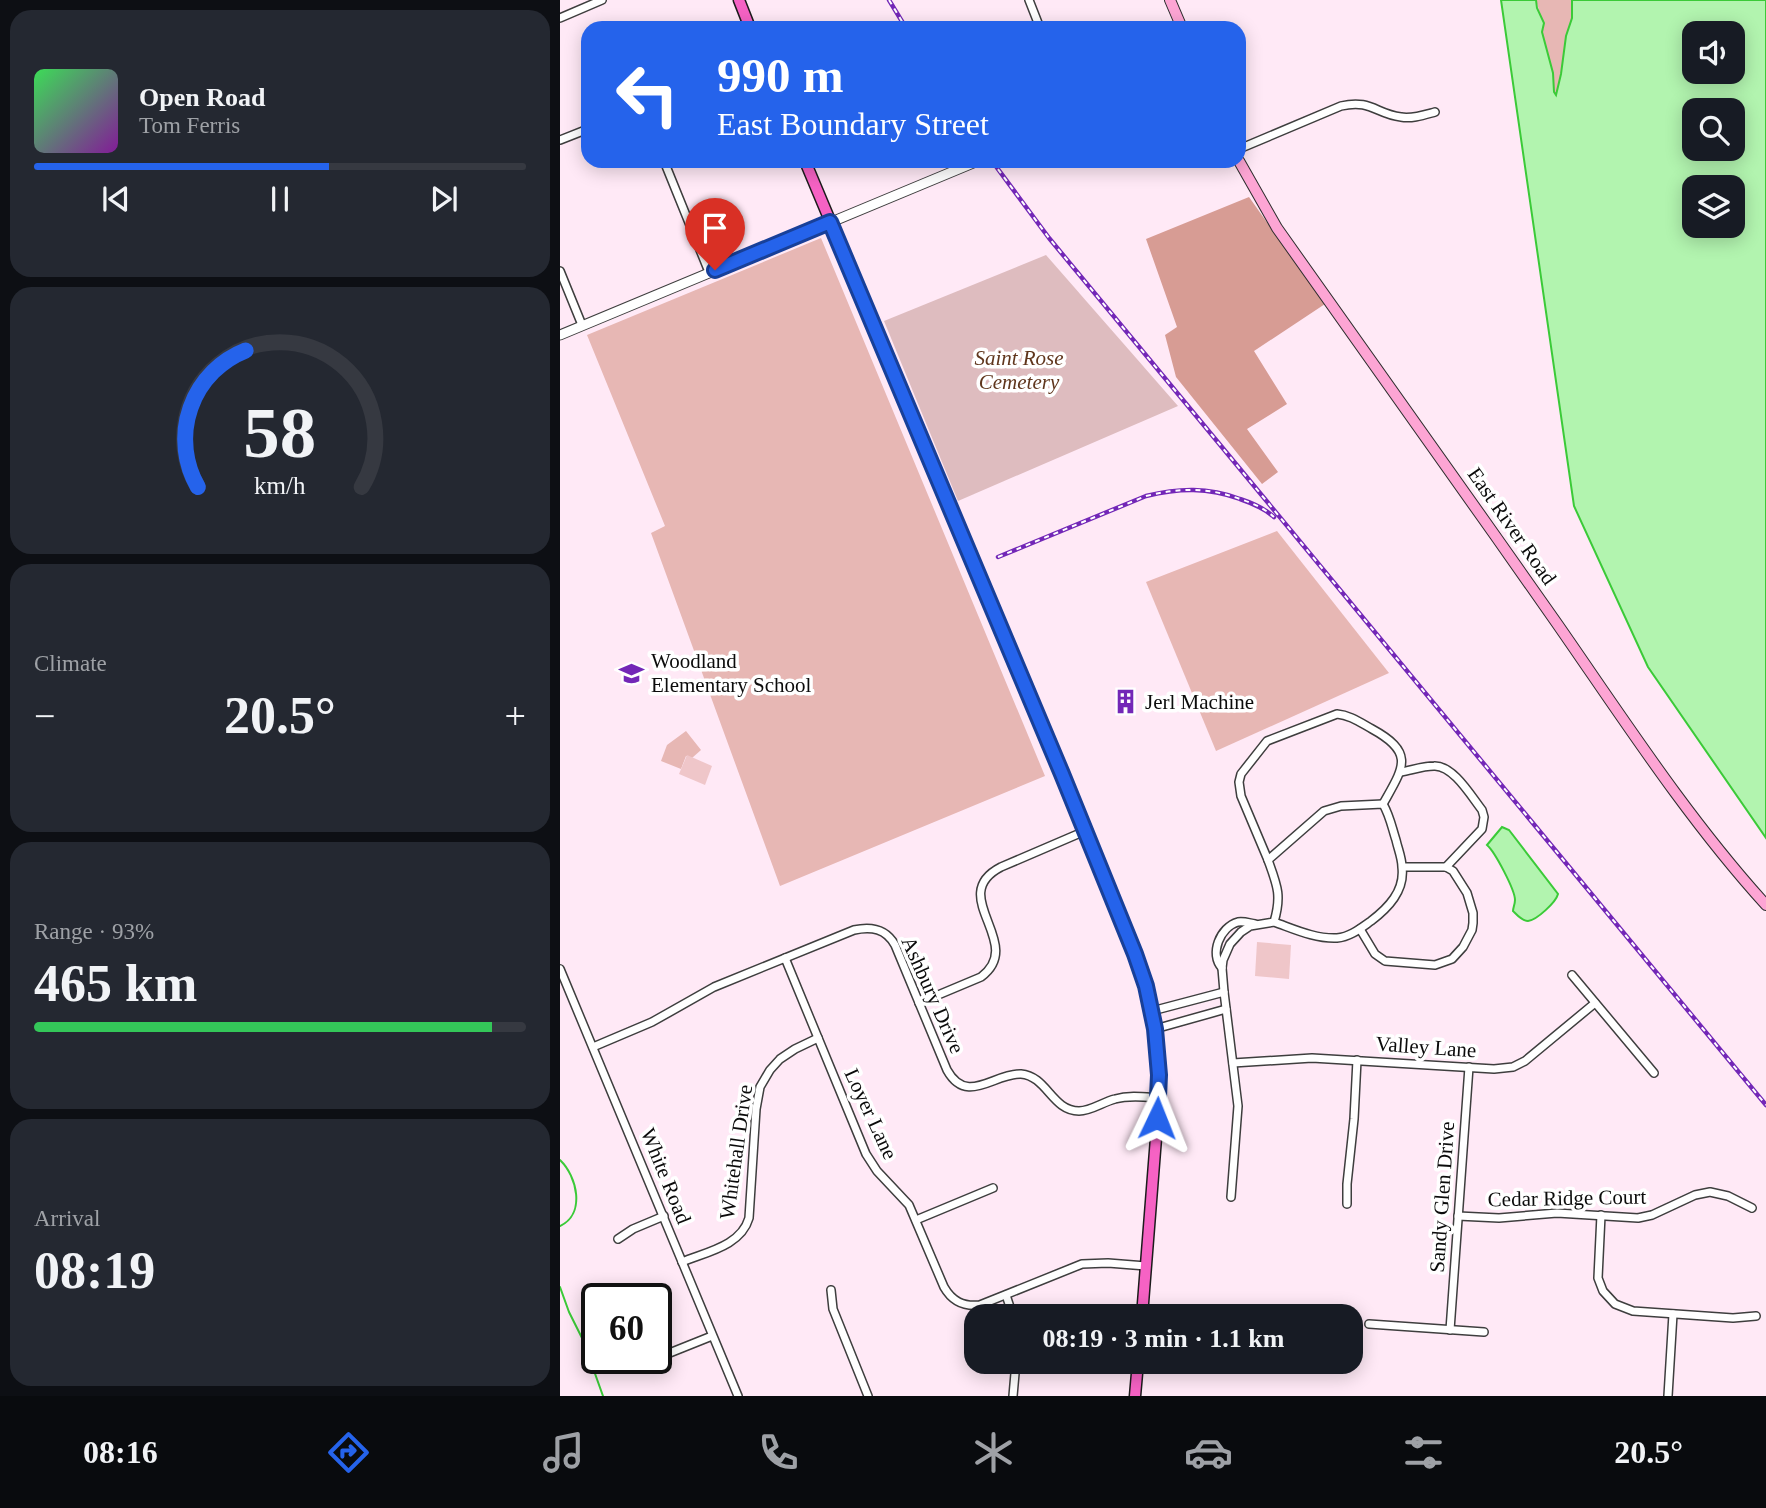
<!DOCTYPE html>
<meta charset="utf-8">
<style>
:root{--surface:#171b24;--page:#242831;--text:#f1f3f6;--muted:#9ea1a6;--line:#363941;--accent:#2563eb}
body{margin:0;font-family:Georgia,serif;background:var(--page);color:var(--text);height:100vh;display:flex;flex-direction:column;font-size:26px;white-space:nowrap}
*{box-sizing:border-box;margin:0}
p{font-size:23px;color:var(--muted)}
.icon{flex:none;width:38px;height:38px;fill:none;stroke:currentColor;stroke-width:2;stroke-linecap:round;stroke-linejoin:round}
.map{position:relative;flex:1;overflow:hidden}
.drawer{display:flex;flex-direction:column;gap:10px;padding:10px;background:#0d0f14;width:560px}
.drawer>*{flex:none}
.banner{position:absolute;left:21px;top:21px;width:665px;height:147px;border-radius:21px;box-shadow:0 4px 18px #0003;background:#2563eb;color:#fff;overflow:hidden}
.fabs{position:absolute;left:1122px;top:21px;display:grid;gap:14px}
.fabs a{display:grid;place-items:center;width:63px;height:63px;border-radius:14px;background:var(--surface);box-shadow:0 4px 18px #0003;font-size:35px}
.speed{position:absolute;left:21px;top:1283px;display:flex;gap:14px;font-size:35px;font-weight:700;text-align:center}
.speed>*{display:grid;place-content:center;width:91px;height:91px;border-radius:50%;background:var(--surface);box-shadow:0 4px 18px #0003;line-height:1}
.speed .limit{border:4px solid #111;border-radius:10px;background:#fff;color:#111}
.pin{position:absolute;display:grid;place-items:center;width:60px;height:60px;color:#fff;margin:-72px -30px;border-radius:50% 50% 50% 0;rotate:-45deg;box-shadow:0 0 7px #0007}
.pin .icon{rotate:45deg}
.me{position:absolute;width:77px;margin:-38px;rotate:2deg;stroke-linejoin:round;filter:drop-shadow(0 0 5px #0008)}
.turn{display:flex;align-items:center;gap:24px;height:147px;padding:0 21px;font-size:32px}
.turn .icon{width:91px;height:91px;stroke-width:2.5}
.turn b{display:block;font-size:49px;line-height:60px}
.big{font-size:52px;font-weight:700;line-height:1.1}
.drawer .card{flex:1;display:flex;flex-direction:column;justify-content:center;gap:10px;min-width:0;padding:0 24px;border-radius:21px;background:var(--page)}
.drawer .dial{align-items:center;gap:0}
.dial svg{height:182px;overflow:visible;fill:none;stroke:var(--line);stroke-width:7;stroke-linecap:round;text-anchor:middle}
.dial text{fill:var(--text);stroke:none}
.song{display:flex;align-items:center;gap:21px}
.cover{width:84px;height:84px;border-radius:10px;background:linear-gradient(135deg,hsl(130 70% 55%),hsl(290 70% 35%))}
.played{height:7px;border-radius:4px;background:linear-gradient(90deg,var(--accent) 60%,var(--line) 60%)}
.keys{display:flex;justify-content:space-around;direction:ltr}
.heat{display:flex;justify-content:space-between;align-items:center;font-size:38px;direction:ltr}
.charge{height:10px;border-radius:5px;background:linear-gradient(90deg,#34c759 93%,var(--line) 0)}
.trip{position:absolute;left:404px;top:1304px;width:399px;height:70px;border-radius:21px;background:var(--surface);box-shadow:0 4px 18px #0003;font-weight:700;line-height:70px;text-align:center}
.dock{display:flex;height:112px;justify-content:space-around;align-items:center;background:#090b0e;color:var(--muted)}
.dock .icon{width:49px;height:49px}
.dock .selected{color:var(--accent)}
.dock b{font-size:32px;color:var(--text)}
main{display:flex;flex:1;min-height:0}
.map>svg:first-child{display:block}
</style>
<main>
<section class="drawer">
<div class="card">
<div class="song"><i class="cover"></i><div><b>Open Road</b><p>Tom Ferris</p></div></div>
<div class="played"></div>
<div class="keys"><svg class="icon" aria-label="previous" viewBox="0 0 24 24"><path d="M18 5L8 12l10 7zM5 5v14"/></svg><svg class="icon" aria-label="pause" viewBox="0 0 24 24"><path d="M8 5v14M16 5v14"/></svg><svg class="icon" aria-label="next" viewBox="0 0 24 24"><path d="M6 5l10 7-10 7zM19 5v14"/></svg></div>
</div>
<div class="card dial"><svg viewBox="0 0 100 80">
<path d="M14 69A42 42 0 1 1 86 69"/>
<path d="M14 69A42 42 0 0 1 35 9" stroke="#2563eb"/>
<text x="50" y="56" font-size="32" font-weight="700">58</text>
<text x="50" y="72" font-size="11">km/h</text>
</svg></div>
<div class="card"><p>Climate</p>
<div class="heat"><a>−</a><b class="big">20.5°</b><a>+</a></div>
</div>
<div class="card"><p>Range · 93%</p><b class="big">465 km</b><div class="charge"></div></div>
<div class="card"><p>Arrival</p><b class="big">08:19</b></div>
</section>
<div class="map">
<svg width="1206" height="1396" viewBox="0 0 1206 1396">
<rect width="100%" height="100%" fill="#ffe9f6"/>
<g fill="#e7b7b4">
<path d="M976 0H1012V18L1006 36 1001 74 996 95 994 92 993 73 983 41 982 32 984 27Z"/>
<path d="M261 238 485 776 220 886 91 533 105 526 27 335Z"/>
<path d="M717 531 829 673 656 751 586 582Z"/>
<path d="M126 731 141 750 132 758 126 756 121 769 101 761 107 745Z"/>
</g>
<path fill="#d79c94" d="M689 197 765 304 694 351 727 404 687 429 718 472 702 484 616 377 605 335 617 327 586 239Z"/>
<path fill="#debcbf" d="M486 255 618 406 398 501 324 321Z"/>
<g fill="#efc6c9">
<path d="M127 755 152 766 145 785 119 774Z"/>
<path d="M697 942 731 945 729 979 695 976Z"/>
</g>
<g fill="#b2f4af" stroke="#3bca38" stroke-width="2" fill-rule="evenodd">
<path d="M941 0H976L977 8 984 23 982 32 993 73 994 92 996 95 1001 74 1006 36 1012 18V0H1206V838L1088 667 1014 506ZM1134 33H1172V72H1134ZM1134 110H1172V149H1134ZM1134 187H1172V226H1134Z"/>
<path d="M942 827 949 830 998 894C996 902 977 920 968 921 962 921 957 915 953 911 953 908 955 904 955 900 955 890 935 852 927 845Z"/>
</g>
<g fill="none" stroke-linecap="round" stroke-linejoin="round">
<g stroke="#3bca38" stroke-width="2">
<path d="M0 1160C17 1176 26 1214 0 1226"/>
<path d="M0 1287 9 1312 23 1340 43 1396"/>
</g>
<defs>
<g id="minor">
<path d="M469 0 480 28"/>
<path d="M0 18 42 0"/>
<path d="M0 140 28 129"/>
<path d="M679 149 781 106C811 99 816 114 841 117 852 119 864 115 875 112"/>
<path d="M104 161 149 272"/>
<path d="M0 271 22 325"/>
<path d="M841 772C852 770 863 766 874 766 893 765 911 796 922 810L924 817 922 829 886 867"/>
<path d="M708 860 681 796 679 782 681 774 707 741 777 714C790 715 801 723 812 729 856 753 843 768 823 804"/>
<path d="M800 929 815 954 825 961 875 965 892 959 903 947 912 930 913 923V913L907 893 893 871 886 867H843"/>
<path d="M225 958 306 1154 317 1171 349 1205 384 1287C392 1301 403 1307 420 1305L522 1264 548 1263 586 1266"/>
<path d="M662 968C649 954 660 927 678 922 684 921 689 923 695 924"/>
<path d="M0 969 178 1396"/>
<path d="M1012 975 1094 1073"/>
<path d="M359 1003 421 977C467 943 385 896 441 867L525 831"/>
<path d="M592 1011 664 992"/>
<path d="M595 1029 666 1009"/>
<path d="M33 1047 92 1022 154 987 294 930C312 926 326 929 335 945L387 1070C407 1106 434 1073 461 1074 487 1076 492 1111 519 1111 531 1111 543 1102 555 1099 569 1095 584 1097 598 1098"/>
<path d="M673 1063 752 1058 934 1069 953 1067 965 1061 1035 1003"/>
<path d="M671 1197 678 1106 664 992 662 968 663 960 670 944 681 932 690 926 714 922C722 895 717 885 708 860L764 811 781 806 823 804C830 816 832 828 836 840 838 849 842 858 842 867 845 891 828 908 811 921 801 928 790 937 777 938 755 939 734 929 714 922"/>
<path d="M787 1204V1184L794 1119 797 1060"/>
<path d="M1041 1215 1038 1278 1043 1291 1055 1304 1073 1311 1173 1318 1196 1316"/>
<path d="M898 1216 939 1218 997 1213 1078 1218 1092 1215 1135 1195 1150 1192 1168 1196 1192 1208"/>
<path d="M356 1220 433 1188"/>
<path d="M58 1239 73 1229 104 1216"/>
<path d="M122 1262C146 1252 181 1246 189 1218L196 1109 200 1087 210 1070 220 1059 235 1049 258 1038"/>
<path d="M271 1290 273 1309 308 1396"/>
<path d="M446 1295 453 1316"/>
<path d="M809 1324 924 1332"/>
<path d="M890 1330 909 1067"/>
<path d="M102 1356 152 1336"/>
<path d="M453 1396 456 1362"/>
<path d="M1108 1396 1113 1314"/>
</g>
<path id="tertiary" d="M0 335 418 161"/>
<g id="secondary">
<path d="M610 0 622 28"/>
<path d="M679 161 717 228C810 360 905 492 998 625 1064 720 1128 819 1206 905"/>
</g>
<g id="primary">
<path d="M179 0 190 28"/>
<path d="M245 161 502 774 561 918 586 986 595 1029 599 1075 596 1138 582 1316"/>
<path d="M575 1396 578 1362"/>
</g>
</defs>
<use href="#minor" stroke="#3e3e3e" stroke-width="10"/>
<use href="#tertiary" stroke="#3e3e3e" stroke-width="11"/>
<use href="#secondary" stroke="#2d2d2d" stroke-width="12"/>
<use href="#primary" stroke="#1c1c1c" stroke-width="13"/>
<use href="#minor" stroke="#fff" stroke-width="7"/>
<use href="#tertiary" stroke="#fff" stroke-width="9"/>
<use href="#secondary" stroke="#fda5d4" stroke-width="10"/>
<use href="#primary" stroke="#f662c4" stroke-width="10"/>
<defs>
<g id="rail">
<path d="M329 0 346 28"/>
<path d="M432 161 489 238 1206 1105"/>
<path d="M438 557 586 496C619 488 648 487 680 499 692 503 704 508 714 517"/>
</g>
</defs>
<use href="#rail" stroke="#7327b7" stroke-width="4.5"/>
<use href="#rail" stroke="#fff" stroke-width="2" stroke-dasharray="5" stroke-linecap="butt"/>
</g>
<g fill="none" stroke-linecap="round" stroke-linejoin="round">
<defs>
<path id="route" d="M155 270 270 222 502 774 575 954 586 986 595 1029 599 1075 597 1118"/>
</defs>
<use href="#route" stroke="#184099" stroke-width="18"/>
<use href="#route" stroke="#2563eb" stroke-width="12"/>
</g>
<defs>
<symbol id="school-bare" viewBox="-9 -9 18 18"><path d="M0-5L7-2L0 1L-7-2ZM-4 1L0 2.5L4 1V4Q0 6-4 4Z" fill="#7327b7" stroke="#fff" stroke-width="2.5" paint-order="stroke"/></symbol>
<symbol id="building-bare" viewBox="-9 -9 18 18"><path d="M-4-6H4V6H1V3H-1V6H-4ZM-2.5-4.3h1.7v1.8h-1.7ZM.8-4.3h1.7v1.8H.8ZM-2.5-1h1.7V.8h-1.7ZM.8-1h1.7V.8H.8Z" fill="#7327b7" stroke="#fff" stroke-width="2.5" paint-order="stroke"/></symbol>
</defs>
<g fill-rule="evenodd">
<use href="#school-bare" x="54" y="656" width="35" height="35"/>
<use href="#building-bare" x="548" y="684" width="35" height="35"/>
</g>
<g text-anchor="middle" stroke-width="7" stroke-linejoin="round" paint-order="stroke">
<g font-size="21" font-style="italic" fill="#60361d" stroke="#fff">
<text x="459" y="365">Saint Rose<tspan x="459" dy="24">Cemetery</tspan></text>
</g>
<g font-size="21" fill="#0b0b0b" stroke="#fff">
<text transform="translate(952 526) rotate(55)" y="7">East River Road</text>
<text transform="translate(373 995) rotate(66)" y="7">Ashbury Drive</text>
<text transform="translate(866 1047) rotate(4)" y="7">Valley Lane</text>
<text transform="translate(311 1114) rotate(65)" y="7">Loyer Lane</text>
<text transform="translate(176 1152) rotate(-82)" y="7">Whitehall Drive</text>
<text transform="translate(106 1176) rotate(68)" y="7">White Road</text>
<text transform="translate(882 1197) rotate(-86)" y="7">Sandy Glen Drive</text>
<text transform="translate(1007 1198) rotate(-1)" y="7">Cedar Ridge Court</text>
</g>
<g font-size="21" fill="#0b0b0b" stroke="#fff" text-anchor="start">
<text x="91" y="668">Woodland<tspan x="91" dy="24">Elementary School</tspan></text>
<text x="585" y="709">Jerl Machine</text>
</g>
</g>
</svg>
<div class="fabs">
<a><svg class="icon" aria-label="sound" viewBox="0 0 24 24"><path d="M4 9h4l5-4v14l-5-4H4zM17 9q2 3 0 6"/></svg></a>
<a><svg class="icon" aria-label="search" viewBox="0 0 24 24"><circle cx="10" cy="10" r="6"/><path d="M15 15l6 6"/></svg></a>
<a><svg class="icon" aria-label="layers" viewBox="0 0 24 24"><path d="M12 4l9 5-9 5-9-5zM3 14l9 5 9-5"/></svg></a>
</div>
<div class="speed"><div class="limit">60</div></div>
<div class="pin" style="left:155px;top:270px;background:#d93025"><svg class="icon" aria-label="arrive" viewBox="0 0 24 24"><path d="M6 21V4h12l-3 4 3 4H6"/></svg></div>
<svg class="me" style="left:597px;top:1118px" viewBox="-20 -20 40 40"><path d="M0-17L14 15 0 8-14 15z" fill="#2563eb" stroke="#fff" stroke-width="4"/></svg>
<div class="trip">08:19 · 3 min · 1.1 km</div>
<div class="banner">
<div class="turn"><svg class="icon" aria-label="left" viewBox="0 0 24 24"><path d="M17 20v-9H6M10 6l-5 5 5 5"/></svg><div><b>990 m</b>East Boundary Street</div></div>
</div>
</div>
</main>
<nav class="dock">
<b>08:16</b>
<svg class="icon selected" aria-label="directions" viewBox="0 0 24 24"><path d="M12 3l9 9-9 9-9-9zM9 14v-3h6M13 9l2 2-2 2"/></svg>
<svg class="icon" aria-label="music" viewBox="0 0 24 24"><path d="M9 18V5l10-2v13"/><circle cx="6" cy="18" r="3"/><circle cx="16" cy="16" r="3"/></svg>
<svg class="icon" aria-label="phone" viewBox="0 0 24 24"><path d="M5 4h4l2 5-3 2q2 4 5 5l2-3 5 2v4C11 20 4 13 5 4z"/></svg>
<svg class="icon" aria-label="climate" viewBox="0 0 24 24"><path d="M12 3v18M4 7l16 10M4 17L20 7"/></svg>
<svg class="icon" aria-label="car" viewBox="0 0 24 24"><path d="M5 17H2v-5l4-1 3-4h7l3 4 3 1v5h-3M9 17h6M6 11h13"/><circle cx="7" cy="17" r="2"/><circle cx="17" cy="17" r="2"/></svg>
<svg class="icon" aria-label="filters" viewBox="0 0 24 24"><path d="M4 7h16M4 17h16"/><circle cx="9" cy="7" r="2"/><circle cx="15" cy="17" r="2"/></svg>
<b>20.5°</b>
</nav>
